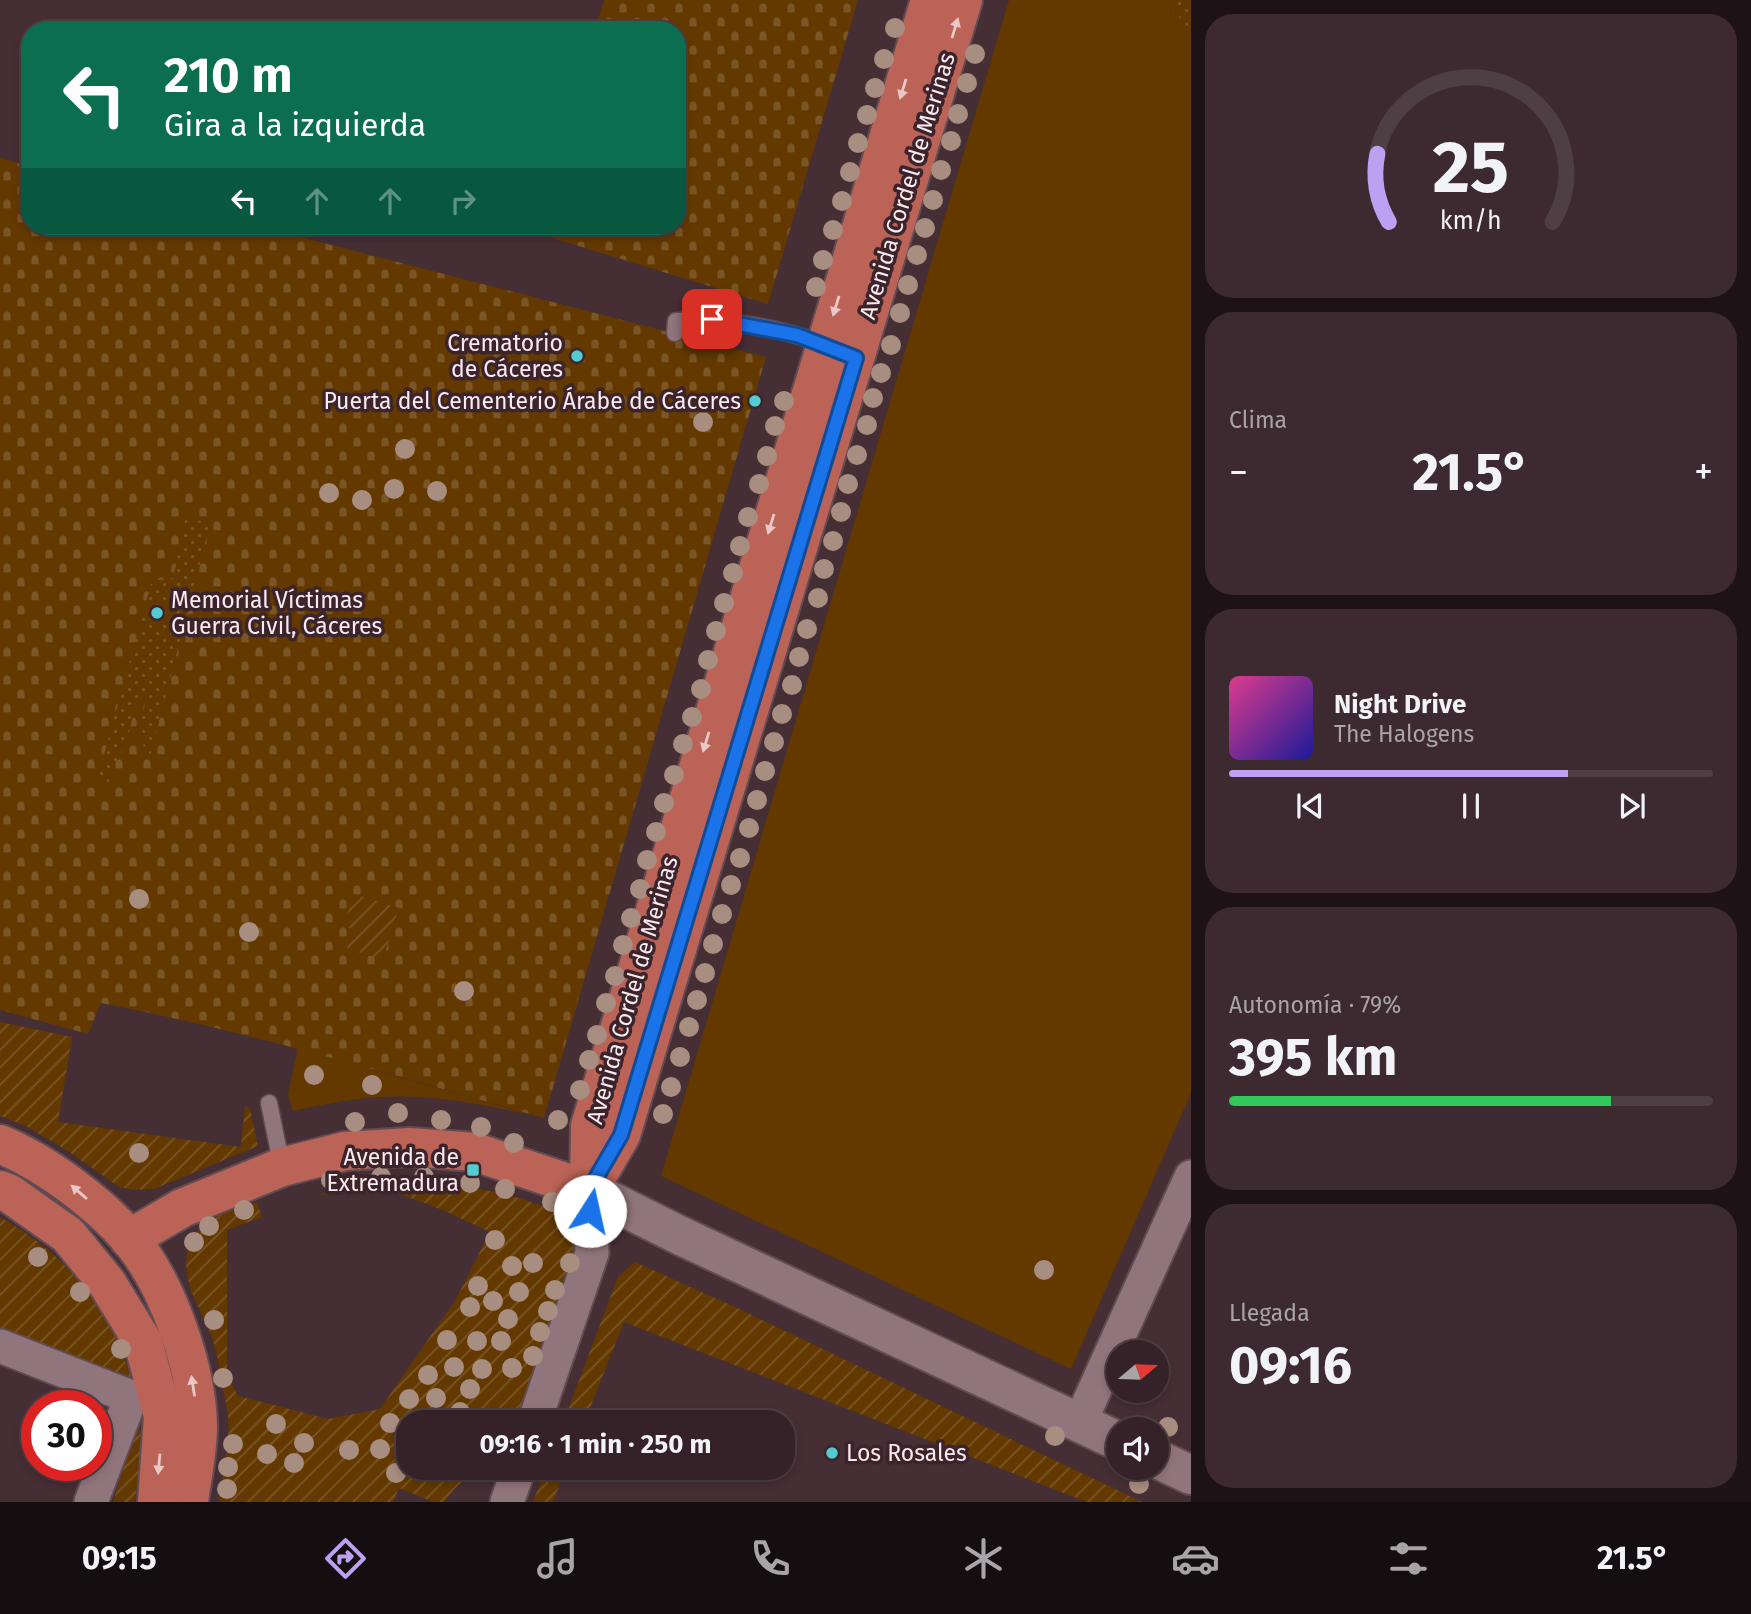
<!DOCTYPE html>
<html lang="es">
<meta charset="utf-8">
<style>
:root{--surface:#342228;--page:#3c2a30;--text:#f1f3f6;--muted:#a9a4a8;--line:#4e3f45;--accent:#bca0f2}
body{margin:0;font-family:"Fira Sans",sans-serif;background:var(--page);color:var(--text);height:100vh;display:flex;flex-direction:column;font-size:26px;white-space:nowrap}
*{box-sizing:border-box;margin:0}
p{font-size:23px;color:var(--muted)}
.icon{flex:none;width:38px;height:38px;fill:none;stroke:currentColor;stroke-width:2;stroke-linecap:round;stroke-linejoin:round}
.map{position:relative;flex:1;overflow:hidden}
.details{display:flex;flex-direction:column;gap:14px;padding:14px;background:#1d1316;width:560px}
.details>*{flex:none}
.banner{position:absolute;left:21px;top:21px;width:665px;height:214px;border-radius:28px;box-shadow:0 4px 10px #0003,0 0 0 2px var(--line);background:#0b6e4f;color:#fff;overflow:hidden}
.needle{width:46px;rotate:71deg}
.tools{position:absolute;left:1106px;top:1340px;display:grid;gap:14px}
.tools a{display:grid;place-items:center;width:63px;height:63px;border-radius:50%;background:var(--surface);box-shadow:0 4px 10px #0003,0 0 0 2px var(--line);font-size:35px}
.speed{position:absolute;left:21px;top:1390px;display:flex;gap:14px;font-size:35px;font-weight:700;text-align:center}
.speed>*{display:grid;place-content:center;width:91px;height:91px;border-radius:50%;background:var(--surface);box-shadow:0 4px 10px #0003,0 0 0 2px var(--line);line-height:1}
.speed .limit{border:10px solid #d22;background:#fff;color:#111}
.pin{position:absolute;display:grid;place-items:center;width:60px;height:60px;color:#fff;margin:-30px;border-radius:14px;box-shadow:0 4px 10px #0006}
.me{position:absolute;width:77px;margin:-38px;rotate:10deg;stroke-linejoin:round;filter:drop-shadow(0 0 5px #0008)}
.turn{display:flex;align-items:center;gap:24px;height:147px;padding:0 28px;font-size:32px}
.turn .icon{width:91px;height:91px;stroke-width:2.5}
.turn b{display:block;font-size:49px;line-height:60px}
.lanes{display:flex;align-items:center;height:66px;padding:0 28px;background:#0003;justify-content:center;gap:35px;direction:ltr}
.lanes .off{opacity:.35}
.big{font-size:52px;font-weight:700;line-height:1.1}
.details .tile{flex:1;display:flex;flex-direction:column;justify-content:center;gap:10px;min-width:0;padding:0 24px;border-radius:28px;background:var(--page)}
.details .dial{align-items:center;gap:0}
.dial svg{height:182px;overflow:visible;fill:none;stroke:var(--line);stroke-width:7;stroke-linecap:round;text-anchor:middle}
.dial text{fill:var(--text);stroke:none}
.song{display:flex;align-items:center;gap:21px}
.cover{width:84px;height:84px;border-radius:10px;background:linear-gradient(135deg,hsl(330 70% 55%),hsl(240 70% 35%))}
.played{height:7px;border-radius:4px;background:linear-gradient(90deg,var(--accent) 70%,var(--line) 70%)}
.keys{display:flex;justify-content:space-around;direction:ltr}
.heat{display:flex;justify-content:space-between;align-items:center;font-size:38px;direction:ltr}
.charge{height:10px;border-radius:5px;background:linear-gradient(90deg,#34c759 79%,var(--line) 0)}
.trip{position:absolute;left:396px;top:1410px;width:399px;height:70px;border-radius:28px;background:var(--surface);box-shadow:0 4px 10px #0003,0 0 0 2px var(--line);font-weight:700;line-height:70px;text-align:center}
.dock{display:flex;height:112px;justify-content:space-around;align-items:center;background:#150e10;color:var(--muted)}
.dock .icon{width:49px;height:49px}
.dock .on{color:var(--accent)}
.dock b{font-size:32px;color:var(--text)}
main{display:flex;flex:1;min-height:0}
.map>svg:first-child{display:block}
</style>
<main>
<div class="map">
<svg width="1191" height="1502" viewBox="0 0 1191 1502">
<defs>
<pattern id="cemetery-stones" width="16" height="16" patternUnits="userSpaceOnUse" patternTransform="scale(1.75)"><rect width="16" height="16" fill="#633900"/><path d="M2 7V4a2 2 0 0 1 4 0v3zM10 15v-3a2 2 0 0 1 4 0v3z" fill="#7a5626"/></pattern>
<pattern id="park-dots" width="8" height="8" patternUnits="userSpaceOnUse" patternTransform="scale(1.75)"><rect width="8" height="8" fill="#633900"/><path d="M2 2h.1M6 6h.1" fill="none" stroke="#7a5626" stroke-width="1.8" stroke-linecap="round"/></pattern>
<pattern id="garden-furrows" width="10" height="10" patternUnits="userSpaceOnUse" patternTransform="scale(1.75)"><rect width="10" height="10" fill="#633900"/><path d="M-1 1l2-2M0 10L10 0M9 11l2-2" fill="none" stroke="#7a5626"/></pattern>
</defs>
<rect width="100%" height="100%" fill="#462e35"/>
<g fill="#633900">
<path d="M1009 0H1165L1191 31V1093L1071 1369 661 1176Z"/>
<path d="M298 1048 532 1115C482 1104 429 1094 378 1097 349 1099 321 1105 293 1111L288 1094Z"/>
</g>
<g fill="url(#cemetery-stones)">
<path d="M604 0H858L768 304 533 232 535 226H677V30H595Z"/>
<path d="M0 158 30 166V226H258L766 357 544 1118C397 1076 251 1032 101 1003L88 1034 0 1010Z"/>
</g>
<g fill="url(#park-dots)">
<path d="M1165 0H1191V31Z"/>
<path d="M186 517 210 524 150 757 144 755 142 718 147 695 137 698 126 745 111 770 112 775 106 786 96 784 152 581 173 578Z"/>
</g>
<g fill="url(#garden-furrows)">
<path d="M353 894 399 908 383 959 347 949 351 929 345 924Z"/>
<path d="M0 1022 72 1037 58 1122 241 1147 245 1106 250 1108 258 1146 154 1189 135 1190 119 1187 68 1151 26 1126 0 1116Z"/>
<path d="M412 1181C447 1183 550 1195 569 1225 574 1233 576 1246 574 1256 571 1275 562 1294 556 1312 543 1349 530 1386 516 1423H408V1468H500L498 1475C472 1469 459 1482 444 1502H433L399 1488 393 1502H219C222 1477 231 1442 228 1417 224 1391 220 1363 212 1338 202 1308 178 1281 189 1247 199 1218 231 1211 257 1202L262 1217 227 1230V1375L238 1396 328 1419 380 1409 455 1301 490 1232 445 1211 393 1191 317 1195 360 1185Z"/>
<path d="M0 1217C39 1239 76 1270 100 1308 116 1332 125 1362 136 1388L0 1332Z"/>
<path d="M635 1262 737 1308 1142 1502H1087L624 1322 584 1423H563L618 1277Z"/>
<path d="M140 1419 141 1452 135 1502H113L124 1466 118 1452Z"/>
<path d="M546 1468H566L553 1502H533Z"/>
</g>
<g fill="none" stroke-linecap="round" stroke-linejoin="round">
<defs>
<g id="service">
<path d="M675 333 676 321C726 319 781 327 828 346"/>
<path d="M269 1103 282 1167"/>
</g>
<g id="minor">
<path d="M0 1346 131 1397 91 1502"/>
<path d="M1080 1422 1191 1177"/>
<path d="M534 1423 592 1253 589 1190"/>
<path d="M507 1502 519 1468"/>
</g>
<g id="tertiary">
<path d="M589 1190 679 1235 1118 1441"/>
<path d="M1157 1459 1191 1475"/>
</g>
<g id="primary">
<path d="M0 1144C44 1162 98 1202 129 1238 168 1284 197 1368 198 1427 198 1452 192 1478 189 1502"/>
<path d="M589 1187 590 1126 930 0"/>
<path d="M0 1190 10 1194 68 1235 107 1283 143 1342 163 1416 157 1502"/>
<path d="M589 1190 621 1135 963 0"/>
<path d="M129 1239 182 1208 282 1167 345 1151 410 1147 475 1152 589 1190"/>
</g>
</defs>
<use href="#service" stroke="#614c53" stroke-width="19"/>
<use href="#minor" stroke="#614c53" stroke-width="37"/>
<use href="#tertiary" stroke="#614c53" stroke-width="42"/>
<use href="#primary" stroke="#614c53" stroke-width="42"/>
<use href="#service" stroke="#91757c" stroke-width="16"/>
<use href="#minor" stroke="#91757c" stroke-width="33"/>
<use href="#tertiary" stroke="#91757c" stroke-width="38"/>
<use href="#primary" stroke="#bb6357" stroke-width="38"/>
</g>
<g fill="#a88d81">
<circle cx="895" cy="28" r="10"/>
<circle cx="975" cy="54" r="10"/>
<circle cx="884" cy="59" r="10"/>
<circle cx="967" cy="83" r="10"/>
<circle cx="875" cy="88" r="10"/>
<circle cx="958" cy="114" r="10"/>
<circle cx="867" cy="115" r="10"/>
<circle cx="951" cy="141" r="10"/>
<circle cx="858" cy="143" r="10"/>
<circle cx="941" cy="170" r="10"/>
<circle cx="850" cy="172" r="10"/>
<circle cx="933" cy="200" r="10"/>
<circle cx="842" cy="201" r="10"/>
<circle cx="925" cy="228" r="10"/>
<circle cx="833" cy="230" r="10"/>
<circle cx="917" cy="255" r="10"/>
<circle cx="823" cy="260" r="10"/>
<circle cx="908" cy="285" r="10"/>
<circle cx="816" cy="287" r="10"/>
<circle cx="900" cy="313" r="10"/>
<circle cx="891" cy="345" r="10"/>
<circle cx="881" cy="373" r="10"/>
<circle cx="873" cy="398" r="10"/>
<circle cx="784" cy="401" r="10"/>
<circle cx="703" cy="422" r="10"/>
<circle cx="867" cy="425" r="10"/>
<circle cx="775" cy="426" r="10"/>
<circle cx="405" cy="449" r="10"/>
<circle cx="857" cy="455" r="10"/>
<circle cx="767" cy="456" r="10"/>
<circle cx="759" cy="484" r="10"/>
<circle cx="848" cy="484" r="10"/>
<circle cx="394" cy="489" r="10"/>
<circle cx="437" cy="491" r="10"/>
<circle cx="329" cy="493" r="10"/>
<circle cx="362" cy="500" r="10"/>
<circle cx="841" cy="512" r="10"/>
<circle cx="748" cy="517" r="10"/>
<circle cx="833" cy="541" r="10"/>
<circle cx="740" cy="546" r="10"/>
<circle cx="824" cy="569" r="10"/>
<circle cx="733" cy="573" r="10"/>
<circle cx="818" cy="598" r="10"/>
<circle cx="724" cy="603" r="10"/>
<circle cx="807" cy="629" r="10"/>
<circle cx="716" cy="631" r="10"/>
<circle cx="799" cy="657" r="10"/>
<circle cx="708" cy="660" r="10"/>
<circle cx="792" cy="685" r="10"/>
<circle cx="701" cy="689" r="10"/>
<circle cx="782" cy="714" r="10"/>
<circle cx="692" cy="717" r="10"/>
<circle cx="774" cy="742" r="10"/>
<circle cx="683" cy="744" r="10"/>
<circle cx="765" cy="771" r="10"/>
<circle cx="674" cy="775" r="10"/>
<circle cx="757" cy="800" r="10"/>
<circle cx="664" cy="803" r="10"/>
<circle cx="749" cy="828" r="10"/>
<circle cx="656" cy="832" r="10"/>
<circle cx="740" cy="858" r="10"/>
<circle cx="647" cy="860" r="10"/>
<circle cx="731" cy="885" r="10"/>
<circle cx="640" cy="889" r="10"/>
<circle cx="139" cy="899" r="10"/>
<circle cx="722" cy="914" r="10"/>
<circle cx="631" cy="918" r="10"/>
<circle cx="249" cy="932" r="10"/>
<circle cx="713" cy="944" r="10"/>
<circle cx="623" cy="945" r="10"/>
<circle cx="705" cy="973" r="10"/>
<circle cx="615" cy="976" r="10"/>
<circle cx="464" cy="991" r="10"/>
<circle cx="697" cy="1000" r="10"/>
<circle cx="606" cy="1003" r="10"/>
<circle cx="689" cy="1027" r="10"/>
<circle cx="597" cy="1035" r="10"/>
<circle cx="680" cy="1057" r="10"/>
<circle cx="589" cy="1060" r="10"/>
<circle cx="314" cy="1075" r="10"/>
<circle cx="372" cy="1085" r="10"/>
<circle cx="671" cy="1087" r="10"/>
<circle cx="580" cy="1090" r="10"/>
<circle cx="398" cy="1113" r="10"/>
<circle cx="663" cy="1114" r="10"/>
<circle cx="441" cy="1120" r="10"/>
<circle cx="558" cy="1120" r="10"/>
<circle cx="355" cy="1122" r="10"/>
<circle cx="481" cy="1127" r="10"/>
<circle cx="514" cy="1143" r="10"/>
<circle cx="139" cy="1153" r="10"/>
<circle cx="381" cy="1177" r="10"/>
<circle cx="424" cy="1177" r="10"/>
<circle cx="331" cy="1180" r="10"/>
<circle cx="470" cy="1183" r="10"/>
<circle cx="505" cy="1189" r="10"/>
<circle cx="552" cy="1202" r="10"/>
<circle cx="244" cy="1210" r="10"/>
<circle cx="209" cy="1226" r="10"/>
<circle cx="495" cy="1240" r="10"/>
<circle cx="194" cy="1242" r="10"/>
<circle cx="38" cy="1257" r="10"/>
<circle cx="533" cy="1263" r="10"/>
<circle cx="570" cy="1263" r="10"/>
<circle cx="512" cy="1266" r="10"/>
<circle cx="1044" cy="1270" r="10"/>
<circle cx="478" cy="1286" r="10"/>
<circle cx="555" cy="1290" r="10"/>
<circle cx="80" cy="1292" r="10"/>
<circle cx="519" cy="1292" r="10"/>
<circle cx="493" cy="1301" r="10"/>
<circle cx="470" cy="1307" r="10"/>
<circle cx="548" cy="1311" r="10"/>
<circle cx="508" cy="1319" r="10"/>
<circle cx="214" cy="1320" r="10"/>
<circle cx="540" cy="1332" r="10"/>
<circle cx="447" cy="1340" r="10"/>
<circle cx="477" cy="1341" r="10"/>
<circle cx="501" cy="1341" r="10"/>
<circle cx="121" cy="1349" r="10"/>
<circle cx="533" cy="1356" r="10"/>
<circle cx="454" cy="1367" r="10"/>
<circle cx="512" cy="1368" r="10"/>
<circle cx="482" cy="1369" r="10"/>
<circle cx="428" cy="1375" r="10"/>
<circle cx="223" cy="1378" r="10"/>
<circle cx="470" cy="1389" r="10"/>
<circle cx="436" cy="1398" r="10"/>
<circle cx="409" cy="1399" r="10"/>
<circle cx="460" cy="1412" r="10"/>
<circle cx="390" cy="1423" r="10"/>
<circle cx="276" cy="1424" r="10"/>
<circle cx="1168" cy="1427" r="10"/>
<circle cx="1055" cy="1436" r="10"/>
<circle cx="304" cy="1443" r="10"/>
<circle cx="233" cy="1444" r="10"/>
<circle cx="380" cy="1449" r="10"/>
<circle cx="349" cy="1450" r="10"/>
<circle cx="267" cy="1454" r="10"/>
<circle cx="294" cy="1463" r="10"/>
<circle cx="228" cy="1467" r="10"/>
<circle cx="396" cy="1473" r="10"/>
<circle cx="1139" cy="1484" r="10"/>
<circle cx="227" cy="1489" r="10"/>
</g>
<defs><path id="oneway-solid" d="M-6-.8H1V-3.2L6.5 0L1 3.2V.8H-6Z" transform="scale(1.75)"/></defs>
<g fill="#ebc8c8">
<use href="#oneway-solid" transform="translate(955 28) rotate(-73)"/>
<use href="#oneway-solid" transform="translate(903 89) rotate(107)"/>
<use href="#oneway-solid" transform="translate(836 306) rotate(107)"/>
<use href="#oneway-solid" transform="translate(771 524) rotate(107)"/>
<use href="#oneway-solid" transform="translate(706 742) rotate(107)"/>
<use href="#oneway-solid" transform="translate(79 1192) rotate(-139)"/>
<use href="#oneway-solid" transform="translate(193 1386) rotate(-99)"/>
<use href="#oneway-solid" transform="translate(159 1464) rotate(95)"/>
</g>
<g fill="none" stroke-linecap="round" stroke-linejoin="round">
<defs>
<path id="route" d="M590 1211 589 1190 621 1135 856 358 797 335 712 319"/>
</defs>
<use href="#route" stroke="#114b97" stroke-width="18"/>
<use href="#route" stroke="#1a73e8" stroke-width="12"/>
</g>
<g fill="#52ccd0" stroke="#3b242b" stroke-width="2.5">
<circle cx="577" cy="356" r="7"/>
<circle cx="755" cy="401" r="7"/>
<circle cx="157" cy="613" r="7"/>
<rect x="466" y="1163" width="14" height="14" rx="3.5"/>
<circle cx="832" cy="1453" r="7"/>
</g>
<g text-anchor="middle" stroke-width="7" stroke-linejoin="round" paint-order="stroke">
<g font-size="23" fill="#fbeaee" stroke="#3b242b">
<text transform="translate(907 186) rotate(-73)" y="8">Avenida Cordel de Merinas</text>
<text transform="translate(632 990) rotate(-74)" y="8">Avenida Cordel de Merinas</text>
</g>
<g font-size="23" fill="#fbeaee" stroke="#3b242b" text-anchor="end">
<text x="563" y="351">Crematorio<tspan x="563" dy="26">de Cáceres</tspan></text>
<text x="741" y="409">Puerta del Cementerio Árabe de Cáceres</text>
<text x="171" y="608" text-anchor="start">Memorial Víctimas<tspan x="171" dy="26">Guerra Civil, Cáceres</tspan></text>
<text x="459" y="1165">Avenida de<tspan x="459" dy="26">Extremadura</tspan></text>
<text x="846" y="1461" text-anchor="start">Los Rosales</text>
</g>
</g>
</svg>
<div class="tools">
<a><svg class="needle" viewBox="-14 -14 28 28"><path d="M0-13l5 13h-10z" fill="#e53935"/><path d="M0 13l5-13h-10z" fill="#a9a4a8"/></svg></a>
<a><svg class="icon" aria-label="sound" viewBox="0 0 24 24"><path d="M4 9h4l5-4v14l-5-4H4zM17 9q2 3 0 6"/></svg></a>
</div>
<div class="speed"><div class="limit">30</div></div>
<div class="pin" style="left:712px;top:319px;background:#d93025"><svg class="icon" aria-label="arrive" viewBox="0 0 24 24"><path d="M6 21V4h12l-3 4 3 4H6"/></svg></div>
<svg class="me" style="left:590px;top:1211px" viewBox="-20 -20 40 40"><circle r="19" fill="#fff"/><path d="M0-13L10 11 0 6-10 11z" fill="#1a73e8"/></svg>
<div class="trip">09:16 · 1 min · 250 m</div>
<div class="banner">
<div class="turn"><svg class="icon" aria-label="left" viewBox="0 0 24 24"><path d="M17 20v-9H6M10 6l-5 5 5 5"/></svg><div><b>210 m</b>Gira a la izquierda</div></div>
<div class="lanes"><svg class="icon" aria-label="left" viewBox="0 0 24 24"><path d="M17 20v-9H6M10 6l-5 5 5 5"/></svg><svg class="icon off" aria-label="ahead" viewBox="0 0 24 24"><path d="M12 20V5M6 11l6-6 6 6"/></svg><svg class="icon off" aria-label="ahead" viewBox="0 0 24 24"><path d="M12 20V5M6 11l6-6 6 6"/></svg><svg class="icon off" aria-label="right" viewBox="0 0 24 24"><path d="M7 20v-9h11M14 6l5 5-5 5"/></svg></div>
</div>
</div>
<section class="details">
<div class="tile dial"><svg viewBox="0 0 100 80">
<path d="M14 69A42 42 0 1 1 86 69"/>
<path d="M14 69A42 42 0 0 1 9 39" stroke="#bca0f2"/>
<text x="50" y="56" font-size="32" font-weight="700">25</text>
<text x="50" y="72" font-size="11">km/h</text>
</svg></div>
<div class="tile"><p>Clima</p>
<div class="heat"><a>−</a><b class="big">21.5°</b><a>+</a></div>
</div>
<div class="tile">
<div class="song"><i class="cover"></i><div><b>Night Drive</b><p>The Halogens</p></div></div>
<div class="played"></div>
<div class="keys"><svg class="icon" aria-label="previous" viewBox="0 0 24 24"><path d="M18 5L8 12l10 7zM5 5v14"/></svg><svg class="icon" aria-label="pause" viewBox="0 0 24 24"><path d="M8 5v14M16 5v14"/></svg><svg class="icon" aria-label="next" viewBox="0 0 24 24"><path d="M6 5l10 7-10 7zM19 5v14"/></svg></div>
</div>
<div class="tile"><p>Autonomía · 79%</p><b class="big">395 km</b><div class="charge"></div></div>
<div class="tile"><p>Llegada</p><b class="big">09:16</b></div>
</section>
</main>
<nav class="dock">
<b>09:15</b>
<svg class="icon on" aria-label="directions" viewBox="0 0 24 24"><path d="M12 3l9 9-9 9-9-9zM9 14v-3h6M13 9l2 2-2 2"/></svg>
<svg class="icon" aria-label="music" viewBox="0 0 24 24"><path d="M9 18V5l10-2v13"/><circle cx="6" cy="18" r="3"/><circle cx="16" cy="16" r="3"/></svg>
<svg class="icon" aria-label="phone" viewBox="0 0 24 24"><path d="M5 4h4l2 5-3 2q2 4 5 5l2-3 5 2v4C11 20 4 13 5 4z"/></svg>
<svg class="icon" aria-label="climate" viewBox="0 0 24 24"><path d="M12 3v18M4 7l16 10M4 17L20 7"/></svg>
<svg class="icon" aria-label="car" viewBox="0 0 24 24"><path d="M5 17H2v-5l4-1 3-4h7l3 4 3 1v5h-3M9 17h6M6 11h13"/><circle cx="7" cy="17" r="2"/><circle cx="17" cy="17" r="2"/></svg>
<svg class="icon" aria-label="filters" viewBox="0 0 24 24"><path d="M4 7h16M4 17h16"/><circle cx="9" cy="7" r="2"/><circle cx="15" cy="17" r="2"/></svg>
<b>21.5°</b>
</nav>
